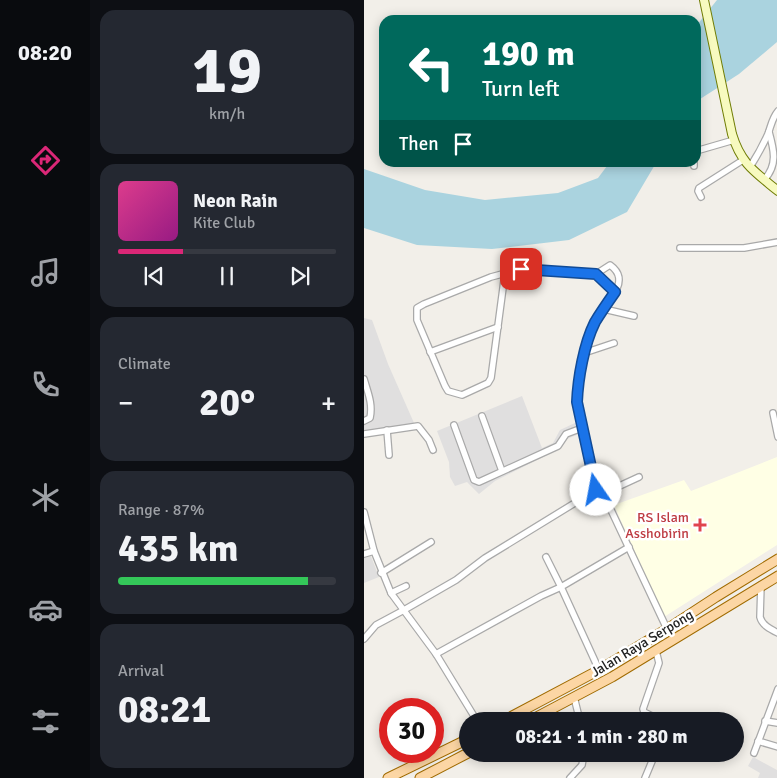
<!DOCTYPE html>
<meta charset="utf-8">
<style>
:root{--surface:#171b24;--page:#242831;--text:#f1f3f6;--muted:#9ea1a6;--line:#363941;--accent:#db2777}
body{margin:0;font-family:Signika,sans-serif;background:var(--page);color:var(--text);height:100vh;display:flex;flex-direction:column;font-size:19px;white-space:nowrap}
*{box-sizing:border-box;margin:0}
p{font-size:16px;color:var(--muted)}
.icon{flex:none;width:28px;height:28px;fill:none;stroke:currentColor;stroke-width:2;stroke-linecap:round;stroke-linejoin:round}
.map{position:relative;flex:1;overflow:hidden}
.side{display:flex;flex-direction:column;gap:10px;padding:10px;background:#0d0f14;width:274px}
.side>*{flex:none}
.guide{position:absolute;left:15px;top:15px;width:322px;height:152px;border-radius:15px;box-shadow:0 2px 12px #0003;background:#00695c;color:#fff;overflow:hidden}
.speed{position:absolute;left:15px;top:698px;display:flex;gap:10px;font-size:25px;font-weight:700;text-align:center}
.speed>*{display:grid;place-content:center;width:65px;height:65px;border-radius:50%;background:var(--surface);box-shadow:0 2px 12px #0003;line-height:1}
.speed .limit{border:8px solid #d22;background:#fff;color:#111}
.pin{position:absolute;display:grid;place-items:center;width:42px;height:42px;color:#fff;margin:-21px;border-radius:10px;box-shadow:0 2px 8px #0006}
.me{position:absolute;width:55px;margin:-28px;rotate:348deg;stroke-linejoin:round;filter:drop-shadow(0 0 4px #0008)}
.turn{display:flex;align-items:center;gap:18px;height:105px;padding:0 20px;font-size:22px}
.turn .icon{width:65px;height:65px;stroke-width:2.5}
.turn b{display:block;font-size:35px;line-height:42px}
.then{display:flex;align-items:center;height:48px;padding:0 20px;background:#0003;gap:10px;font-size:19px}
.big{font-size:38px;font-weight:700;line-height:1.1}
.side .card{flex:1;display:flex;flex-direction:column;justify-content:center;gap:8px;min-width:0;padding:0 18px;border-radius:15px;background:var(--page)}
.side .dial{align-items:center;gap:0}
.dial b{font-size:65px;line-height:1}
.song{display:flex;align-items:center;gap:15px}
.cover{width:60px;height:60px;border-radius:8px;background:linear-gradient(135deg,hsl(330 70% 55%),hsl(310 70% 35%))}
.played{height:5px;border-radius:2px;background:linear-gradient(90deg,var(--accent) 30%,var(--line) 30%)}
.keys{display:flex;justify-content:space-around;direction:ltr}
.heat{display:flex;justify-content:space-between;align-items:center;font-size:28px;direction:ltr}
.charge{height:8px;border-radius:4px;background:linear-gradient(90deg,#34c759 87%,var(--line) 0)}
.trip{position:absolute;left:95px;top:712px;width:285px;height:50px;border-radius:25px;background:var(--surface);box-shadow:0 2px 12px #0003;font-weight:700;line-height:50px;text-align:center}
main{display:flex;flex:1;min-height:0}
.dock{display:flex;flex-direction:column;width:90px;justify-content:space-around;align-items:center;background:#090b0e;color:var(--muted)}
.dock .icon{width:35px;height:35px}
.dock .selected{color:var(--accent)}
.dock b{font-size:22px;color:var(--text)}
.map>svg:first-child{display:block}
</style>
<main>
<nav class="dock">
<b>08:20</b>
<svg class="icon selected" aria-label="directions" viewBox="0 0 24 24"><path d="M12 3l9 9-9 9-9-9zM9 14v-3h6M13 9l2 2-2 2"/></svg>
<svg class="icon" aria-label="music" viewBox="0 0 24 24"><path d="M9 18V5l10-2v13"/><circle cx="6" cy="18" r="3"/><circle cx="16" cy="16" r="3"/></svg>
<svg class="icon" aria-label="phone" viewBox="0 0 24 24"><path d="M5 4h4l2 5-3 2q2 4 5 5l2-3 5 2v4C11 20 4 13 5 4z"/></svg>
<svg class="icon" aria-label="climate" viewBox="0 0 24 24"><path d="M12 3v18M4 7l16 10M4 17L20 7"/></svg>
<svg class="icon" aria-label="car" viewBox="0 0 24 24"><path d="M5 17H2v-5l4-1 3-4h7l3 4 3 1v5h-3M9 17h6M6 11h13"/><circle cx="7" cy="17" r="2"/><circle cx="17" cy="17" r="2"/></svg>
<svg class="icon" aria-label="filters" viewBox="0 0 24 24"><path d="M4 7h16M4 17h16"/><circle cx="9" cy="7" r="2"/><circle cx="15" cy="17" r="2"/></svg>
</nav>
<section class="side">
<div class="card dial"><b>19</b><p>km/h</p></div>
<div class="card">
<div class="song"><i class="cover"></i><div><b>Neon Rain</b><p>Kite Club</p></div></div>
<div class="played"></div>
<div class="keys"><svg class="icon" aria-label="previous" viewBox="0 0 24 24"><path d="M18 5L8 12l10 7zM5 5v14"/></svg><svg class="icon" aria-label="pause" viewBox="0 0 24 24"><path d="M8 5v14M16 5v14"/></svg><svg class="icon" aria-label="next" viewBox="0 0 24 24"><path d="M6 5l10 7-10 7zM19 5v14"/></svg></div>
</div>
<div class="card"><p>Climate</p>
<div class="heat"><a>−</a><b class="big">20°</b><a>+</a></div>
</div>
<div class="card"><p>Range · 87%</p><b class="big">435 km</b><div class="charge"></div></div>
<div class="card"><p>Arrival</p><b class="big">08:21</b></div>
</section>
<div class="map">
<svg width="414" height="778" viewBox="0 0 414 778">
<rect width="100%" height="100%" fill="#f2efe9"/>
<g fill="#e0dfdf">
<path d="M0 318 8 320 24 364 50 423 0 433Z"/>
<path d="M158 396 178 448 189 443 196 430 213 422 215 434 203 439 197 448 131 481 115 494 103 482 91 486 86 477 85 462 73 431Z"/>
<path d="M6 554 15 577 0 583V556Z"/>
<path d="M389 757 413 770V778H394L396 773 384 766Z"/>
</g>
<path fill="#ffffe5" d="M413 457V545L300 617 250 505 320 480 327 491Z"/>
<g fill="#aad3df">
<path d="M353 0H413V42L375 74 333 101V25Z"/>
<path d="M246 162 292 163 263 212 205 240 128 249 53 245 0 228V169L61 190 121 200 194 193 234 178Z"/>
</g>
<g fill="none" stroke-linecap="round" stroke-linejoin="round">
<defs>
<g id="minor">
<path d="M332 151 370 140"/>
<path d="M330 162V166"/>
<path d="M386 167C393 156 399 145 404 134 407 126 408 118 414 111"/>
<path d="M400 180C414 165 410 150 405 132"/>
<path d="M337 197 334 191 335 188 379 160"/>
<path d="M316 248H380L414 242"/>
<path d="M141 273 127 378 124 383 98 395 84 391 81 386 53 320V308L60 304 127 277 157 269 232 274 251 292 231 323 220 353 215 377 213 402 232 490 247 510 303 629"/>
<path d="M232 274 246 265C257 273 257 282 251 292"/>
<path d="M240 309 270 316"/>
<path d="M66 352 134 327"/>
<path d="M220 353 250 343"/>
<path d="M0 379C4 393 9 404 6 418L0 421"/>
<path d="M409 413 414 437"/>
<path d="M118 416 138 471"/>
<path d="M90 425 110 480 115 482 194 446 202 434 218 428"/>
<path d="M23 430 25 455"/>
<path d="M0 434 54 426 65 440 69 450"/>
<path d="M236 495 275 477"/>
<path d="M0 512 10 551 27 593 72 654 113 721"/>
<path d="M0 554 10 551"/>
<path d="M17 573 67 542"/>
<path d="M397 585 396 617C398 625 406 629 414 633"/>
<path d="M27 593 42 586"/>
<path d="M0 639 12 625 40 610 92 580 121 558 232 490"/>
<path d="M292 651 295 663 279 709 280 712 298 721"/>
<path d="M72 654 177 596 197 587 182 557"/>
<path d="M235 670 197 587 265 547"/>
<path d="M210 697 216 721"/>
<path d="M401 721 414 723"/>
<path d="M394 741 414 747"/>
<path d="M390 753 414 689"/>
<path d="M206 778 218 765 220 754"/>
<path d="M281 778 291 754"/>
</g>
<path id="secondary" d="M340 0 368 134C377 164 391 172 414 191"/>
<g id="primary">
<path d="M139 721 235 670 303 629 352 597 414 559"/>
<path d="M165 721 248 677 414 576"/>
<path d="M24 778 104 739"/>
<path d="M56 778 104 753"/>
</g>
</defs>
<use href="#minor" stroke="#a9a9a9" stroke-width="8"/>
<use href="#secondary" stroke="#707d05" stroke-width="10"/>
<use href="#primary" stroke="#a06b00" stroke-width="11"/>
<use href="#minor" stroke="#fff" stroke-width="5.5"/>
<use href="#secondary" stroke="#f7fabf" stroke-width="8"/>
<use href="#primary" stroke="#fcd6a4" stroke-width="9"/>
</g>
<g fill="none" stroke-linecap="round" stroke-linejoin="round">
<defs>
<path id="route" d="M157 269 232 274 251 292C244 302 237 312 231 322 220 344 214 378 213 402L232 490"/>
</defs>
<use href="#route" stroke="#114b97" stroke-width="12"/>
<use href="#route" stroke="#1a73e8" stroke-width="9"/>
</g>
<path fill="#e0444e" stroke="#fff" stroke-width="2" d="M333.5 517.5h5v5h5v5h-5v5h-5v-5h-5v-5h5z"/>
<g text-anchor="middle" stroke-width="5" stroke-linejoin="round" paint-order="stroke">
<g font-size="14" fill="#be3a42" stroke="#fff" text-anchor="end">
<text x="325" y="522">RS Islam<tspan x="325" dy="16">Asshobirin</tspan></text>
</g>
<g font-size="14" fill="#222" stroke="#fff">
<text transform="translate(278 643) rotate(-31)" y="5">Jalan Raya Serpong</text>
</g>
</g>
</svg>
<div class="speed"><div class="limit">30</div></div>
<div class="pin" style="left:157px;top:269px;background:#d93025"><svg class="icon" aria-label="arrive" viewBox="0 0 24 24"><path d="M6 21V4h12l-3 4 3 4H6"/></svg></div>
<svg class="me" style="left:232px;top:490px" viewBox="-20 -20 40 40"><circle r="19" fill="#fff"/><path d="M0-13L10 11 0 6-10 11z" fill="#1a73e8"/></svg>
<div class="trip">08:21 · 1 min · 280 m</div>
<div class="guide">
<div class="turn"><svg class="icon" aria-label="left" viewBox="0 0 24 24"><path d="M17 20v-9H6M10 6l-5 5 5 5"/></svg><div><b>190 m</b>Turn left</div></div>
<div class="then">Then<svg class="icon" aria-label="arrive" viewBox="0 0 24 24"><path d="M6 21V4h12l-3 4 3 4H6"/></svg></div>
</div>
</div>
</main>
